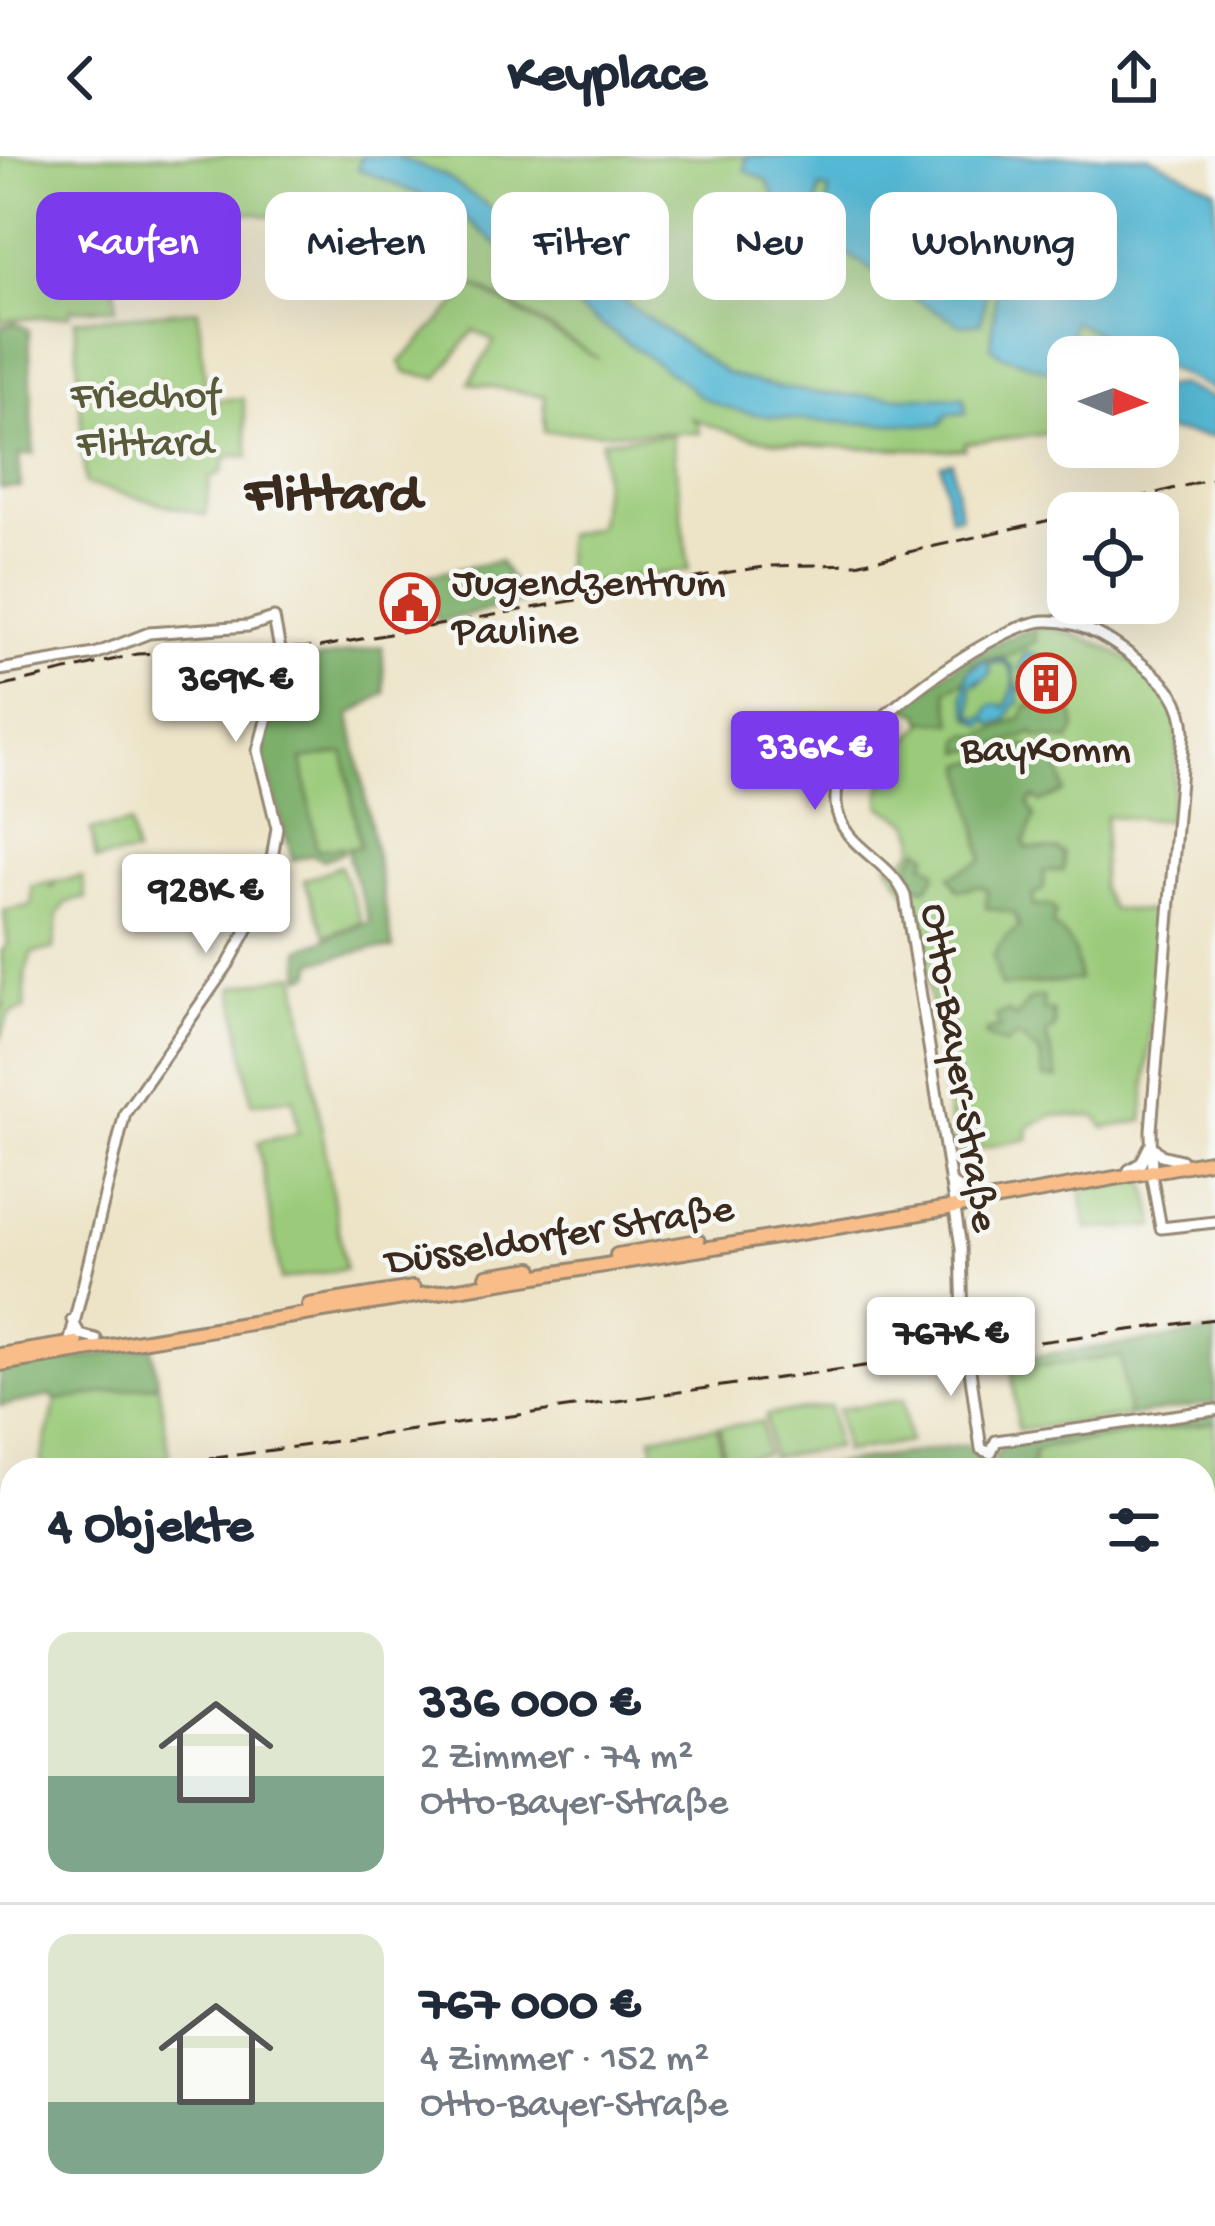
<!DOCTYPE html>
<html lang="de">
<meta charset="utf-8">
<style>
:root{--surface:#fff;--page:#f6f6f7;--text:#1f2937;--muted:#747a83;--line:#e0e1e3;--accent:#7c3aed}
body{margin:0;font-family:"Gochi Hand",sans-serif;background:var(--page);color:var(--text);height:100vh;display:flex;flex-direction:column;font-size:45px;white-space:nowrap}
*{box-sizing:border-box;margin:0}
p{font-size:39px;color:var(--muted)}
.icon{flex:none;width:66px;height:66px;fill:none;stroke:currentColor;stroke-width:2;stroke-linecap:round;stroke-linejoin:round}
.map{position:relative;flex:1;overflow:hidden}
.details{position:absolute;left:0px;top:1302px;width:1215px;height:768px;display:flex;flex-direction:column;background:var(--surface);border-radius:36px 36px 0 0;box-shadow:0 12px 48px #0002}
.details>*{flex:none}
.hud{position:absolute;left:36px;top:36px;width:1143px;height:108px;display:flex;gap:24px}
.needle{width:78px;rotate:91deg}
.controls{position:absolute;left:1047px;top:180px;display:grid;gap:24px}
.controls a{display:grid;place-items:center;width:132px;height:132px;border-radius:24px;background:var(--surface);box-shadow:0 12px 48px #0002;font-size:60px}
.price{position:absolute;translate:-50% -102px;padding:0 27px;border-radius:12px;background:#fff;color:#222;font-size:39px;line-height:78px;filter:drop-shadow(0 3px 6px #0008)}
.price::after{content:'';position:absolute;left:50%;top:72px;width:36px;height:27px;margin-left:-18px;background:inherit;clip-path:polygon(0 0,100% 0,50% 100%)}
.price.on{background:var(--accent);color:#fff}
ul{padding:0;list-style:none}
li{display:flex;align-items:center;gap:36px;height:300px;padding:0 48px}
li+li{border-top:3px solid var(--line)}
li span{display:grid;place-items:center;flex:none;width:336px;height:240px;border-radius:24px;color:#555}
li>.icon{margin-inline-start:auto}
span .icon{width:144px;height:144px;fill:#fffc;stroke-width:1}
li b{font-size:51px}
h2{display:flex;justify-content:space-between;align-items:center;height:144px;padding:0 48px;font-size:51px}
.pill{padding:0 42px;border-radius:24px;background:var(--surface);box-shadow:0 12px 48px #0002;font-size:42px;line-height:108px}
.pill.on{background:var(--accent);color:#fff}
header{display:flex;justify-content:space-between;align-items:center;height:156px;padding:0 48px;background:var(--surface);font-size:54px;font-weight:800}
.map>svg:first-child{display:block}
</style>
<header><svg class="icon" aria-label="back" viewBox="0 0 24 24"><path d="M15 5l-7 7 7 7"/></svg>Keyplace<svg class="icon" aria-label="share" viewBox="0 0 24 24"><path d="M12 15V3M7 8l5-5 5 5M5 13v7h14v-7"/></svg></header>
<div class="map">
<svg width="1215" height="2070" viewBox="0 0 1215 2070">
<rect width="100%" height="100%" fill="#f6f6f2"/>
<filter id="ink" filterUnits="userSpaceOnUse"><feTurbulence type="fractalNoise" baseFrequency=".00833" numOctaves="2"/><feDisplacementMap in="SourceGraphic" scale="24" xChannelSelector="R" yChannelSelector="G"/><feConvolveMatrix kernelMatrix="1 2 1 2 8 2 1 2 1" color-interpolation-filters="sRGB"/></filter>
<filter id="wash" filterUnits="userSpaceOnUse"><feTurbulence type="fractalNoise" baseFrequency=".004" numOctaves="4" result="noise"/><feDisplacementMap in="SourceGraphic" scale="48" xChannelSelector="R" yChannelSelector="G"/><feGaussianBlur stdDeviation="2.7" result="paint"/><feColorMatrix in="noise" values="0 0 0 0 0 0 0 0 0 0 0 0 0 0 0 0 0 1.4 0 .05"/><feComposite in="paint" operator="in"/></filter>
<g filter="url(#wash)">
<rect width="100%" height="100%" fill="#ede4c8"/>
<path fill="#9bcb7a" stroke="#6b7a4c" stroke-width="3" d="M 0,0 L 955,0 L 1177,119 L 1135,201 L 1068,201 L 1068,281 L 1046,278 L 965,287 L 965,293 L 949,294 C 863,290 769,298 690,261 L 698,268 L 700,277 L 544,276 L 545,240 L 469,227 L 494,186 L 474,174 L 438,222 L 406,217 L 400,206 L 474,130 L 599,203 C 472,121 369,64 214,54 L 217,87 L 229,86 L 230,93 L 211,96 L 213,117 L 195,119 L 179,104 L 175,54 L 58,80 L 68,122 L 66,83 L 113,71 L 116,152 L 70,153 L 70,159 L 0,165 Z
M 198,154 L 207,245 L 243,242 L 249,301 L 233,299 L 224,304 L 223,315 L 210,322 L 206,359 L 85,328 L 75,164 Z
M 672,279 L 689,414 L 563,431 L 565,379 L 598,371 L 603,325 L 602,284 Z
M 1043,471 C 1082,476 1162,511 1175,552 C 1183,579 1171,636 1168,665 L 1106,660 L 1101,732 L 1111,753 L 1160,756 L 1143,965 L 1104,972 L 1097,961 L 1053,959 L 1029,971 L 1028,983 L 955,997 L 915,749 L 888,708 L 900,709 L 914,693 L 916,680 L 910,667 L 881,650 C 876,628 890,611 904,595 L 904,588 L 924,567 L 919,557 L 905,551 L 907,548 C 947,517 992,483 1043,471 Z
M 344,596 L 360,692 L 317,694 L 302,602 Z
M 130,668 L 135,698 L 96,704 L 91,674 Z
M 340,710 L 362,766 L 326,780 L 304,724 Z
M 82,721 L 86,742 L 67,746 L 58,758 L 54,793 L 32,797 L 25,818 L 25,853 L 9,858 L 0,884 L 0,855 L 4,849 L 0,851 L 4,828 L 1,796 L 8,788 L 4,755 L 32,749 L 32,730 L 54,726 L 51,734 L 57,725 Z
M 296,818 L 345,1113 L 281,1124 L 258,986 L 298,977 L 294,942 L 252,947 L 233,831 Z
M 1146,1024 L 1156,1071 L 1087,1073 L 1081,1035 Z
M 1122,1200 L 1128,1260 L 1018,1274 L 1012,1214 Z
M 158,1228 L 170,1301 L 75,1314 L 43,1314 L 41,1304 L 56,1245 Z
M 903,1244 L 909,1286 L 844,1296 L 838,1253 Z
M 830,1250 L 836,1292 L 771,1301 L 766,1259 Z
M 762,1266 L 766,1298 L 724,1304 L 720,1271 Z
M 1215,1266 L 1215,1361 L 1203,1368 L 1203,1314 L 1032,1314 L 1034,1295 L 1046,1291 Z
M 717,1271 L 723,1314 L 657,1314 L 652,1280 Z
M 1203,1436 L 1215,1443 L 1215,1550 L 1203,1556 Z
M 12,1506 L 12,1830 L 0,1828 L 0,1509 Z
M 941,2058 L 1083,2058 L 1059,2070 L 932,2070 Z"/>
<path fill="#7caf6a" stroke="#5c6c44" stroke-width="3" d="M 17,167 L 29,174 L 34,298 L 19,299 L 21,331 L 0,332 L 0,170 Z
M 499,405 L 526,446 L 437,466 L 426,420 Z
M 1034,473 L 1036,485 L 1009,500 L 987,502 L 973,508 L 965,525 L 947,534 L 953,567 L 923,565 L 919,557 L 905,552 C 937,519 988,484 1034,473 Z
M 382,490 L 385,537 L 350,559 L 393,793 L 372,793 L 314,806 L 311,818 L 302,821 L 300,793 L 370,766 L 349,704 L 348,692 L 360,691 L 344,597 L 302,603 L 317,694 L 341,691 L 343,697 L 323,704 L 312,699 L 293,704 L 263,603 L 262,590 L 287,509 Z
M 1071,545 L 1076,572 L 1070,585 L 1036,581 L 1033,576 C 1016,588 982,592 962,596 L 961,584 L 968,578 L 979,580 L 1021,562 L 1027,549 L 1056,552 L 1060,547 Z
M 1022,590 C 1053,595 1061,605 1064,636 L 1040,646 L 1034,641 L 1028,647 L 1035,661 L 1024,688 L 1027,692 L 1058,694 L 1064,698 L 1063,715 L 1043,715 L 1044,732 L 1033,740 L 1033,750 L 1050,749 L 1056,756 L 1052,769 C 1074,785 1077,798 1079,824 L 1001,831 L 993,800 L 1005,782 L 1019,771 L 1014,757 L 986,752 L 987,734 L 980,730 L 958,734 L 950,720 L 983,704 L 964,608 L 990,603 Z
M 920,692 L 928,699 L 924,707 L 935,713 L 936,719 L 926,732 L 912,728 L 909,710 Z
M 1043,841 L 1044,854 L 1053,856 L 1055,872 L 1046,878 L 1058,922 L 1044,922 L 1040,898 L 1018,880 L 1006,889 L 985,880 L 987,875 L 1000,872 L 996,860 L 1008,856 L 1016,862 L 1030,843 Z
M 1215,1176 L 1215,1247 L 1128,1260 L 1121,1200 L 1012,1214 L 1011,1203 Z
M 152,1190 L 158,1228 L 56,1245 L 51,1240 L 0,1250 L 0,1215 Z
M 1215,1258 L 1215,1266 L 1046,1291 L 1034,1295 L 1032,1314 L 993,1314 L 995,1300 L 1006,1288 Z
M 967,1289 L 984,1309 L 983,1314 L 794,1314 Z
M 3,1385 L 12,1437 L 12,1514 L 4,1520 L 12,1536 L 0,1539 L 0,1509 L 8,1507 L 0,1480 L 0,1386 Z
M 0,1718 L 5,1718 L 12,1740 L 12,1830 L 0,1828 Z
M 1208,1865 L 1215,1892 L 1215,1925 L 1203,1926 L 1203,1868 Z
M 1215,1993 L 1215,2070 L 1059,2070 L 1083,2058 L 1203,2058 L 1203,1999 Z
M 318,2058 L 367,2058 L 355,2070 L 311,2070 Z
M 851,2058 L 941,2058 L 932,2070 L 840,2070 Z"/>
<path fill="#55b8d4" stroke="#487179" stroke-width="3" fill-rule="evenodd" d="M 361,0 L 394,0 L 444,19 L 726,217 C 802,244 884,240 964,242 L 966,257 L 948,258 L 940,269 C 888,267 719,272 689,230 L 539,125 L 457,54 L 358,13 Z
M 746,0 L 1148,0 L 1215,33 L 1215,235 L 1158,208 L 1158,201 L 1144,201 L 1073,165 L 1062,219 L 1001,199 L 991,191 L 997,123 L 988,123 L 981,167 L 962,169 L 907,138 L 912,78 L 906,77 L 896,128 L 822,83 L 829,35 L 820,32 L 813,68 L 778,48 L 767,25 L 745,14 Z
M 1179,229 L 1215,243 L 1215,281 L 1158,274 L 1158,232 Z
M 952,306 L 960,360 L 950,361 L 941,308 Z
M 1029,496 L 1045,502 L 1041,508 L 1032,506 L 1027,537 L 1025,533 L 1018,534 L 1019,548 L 1014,548 L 1007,564 L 994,569 L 988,564 L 983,569 L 970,561 L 964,539 L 969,514 L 982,506 L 1004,503 L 1013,511 L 1017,532 L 1025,531 L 1027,520 L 1021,513 L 1023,500 ZM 1004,506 C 1020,519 1013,536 1005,551 L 999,548 L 990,550 L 985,561 L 973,561 L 971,529 L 978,524 L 978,528 L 991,517 L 989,508 Z
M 367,2058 L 851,2058 L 840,2070 L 355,2070 Z"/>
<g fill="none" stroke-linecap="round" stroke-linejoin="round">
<path stroke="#55b8d4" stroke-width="3" d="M 1203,1881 L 1215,1869
M 922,2070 L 926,2058"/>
<path stroke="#948773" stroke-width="10" d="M 1203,1676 L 1215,1670
M 1203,1701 L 1215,1693"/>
<path stroke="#948773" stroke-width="27" d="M 1203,1629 L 1215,1623"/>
</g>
</g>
<g filter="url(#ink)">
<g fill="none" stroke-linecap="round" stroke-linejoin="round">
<defs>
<path id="tertiary" d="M 0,514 L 95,498 L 149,477 L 248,470 L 274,462 L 282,504 L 258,595 L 277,672 L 270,714 L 256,757 L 229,807 L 125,957 L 68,1192
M 1153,991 L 1161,999 L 1181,1004
M 1129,1014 L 1141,1007 L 1149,991
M 950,1025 L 960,1035 L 975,1040
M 72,1164 L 80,1179 L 96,1183
M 996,1285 L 991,1297 L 981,1293 L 963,1164 L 961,1091 L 905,740 C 890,702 840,692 836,648 C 835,626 844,605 857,588 C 886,551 999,467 1046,465 C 1082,463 1116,487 1143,509 C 1167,528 1183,544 1184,576 L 1151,974 L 1152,1022 L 1161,1072 L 1215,1066
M 996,1285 L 1215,1254"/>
<path id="primary" d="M 617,1099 L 698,1085
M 487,1120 L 532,1113
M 309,1149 L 413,1132
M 0,1199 L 76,1187
M 0,1208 L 904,1060 L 1215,1004"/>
<path id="motorway" d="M 0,1883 L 12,1885
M 0,1895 L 12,1897
M 1203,1938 L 1215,1936
M 1203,1949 L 1215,1947"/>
</defs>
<use href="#tertiary" stroke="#948773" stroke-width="15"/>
<use href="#primary" stroke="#948773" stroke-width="18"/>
<use href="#motorway" stroke="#948773" stroke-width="21"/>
<use href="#tertiary" stroke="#fff" stroke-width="9"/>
<use href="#primary" stroke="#f8bd88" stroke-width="12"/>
<use href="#motorway" stroke="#f8bd88" stroke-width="15"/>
<path stroke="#3b2a1e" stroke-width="3" stroke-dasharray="18 9" stroke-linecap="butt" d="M 1079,357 L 1215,322
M 0,531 L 137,498 L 318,491 L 730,416 L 772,410 L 856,408 L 1068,360
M 130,1314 C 491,1264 853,1209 1215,1163
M 0,1332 L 12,1330"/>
</g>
</g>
<defs>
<symbol id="civic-ring" viewBox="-11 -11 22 22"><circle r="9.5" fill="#f6f6f2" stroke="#c8321e" stroke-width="1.5"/><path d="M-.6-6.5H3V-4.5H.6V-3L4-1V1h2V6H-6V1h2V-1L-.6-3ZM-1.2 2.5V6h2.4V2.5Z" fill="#c8321e"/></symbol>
<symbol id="building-ring" viewBox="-11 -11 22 22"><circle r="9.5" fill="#f6f6f2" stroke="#c8321e" stroke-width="1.5"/><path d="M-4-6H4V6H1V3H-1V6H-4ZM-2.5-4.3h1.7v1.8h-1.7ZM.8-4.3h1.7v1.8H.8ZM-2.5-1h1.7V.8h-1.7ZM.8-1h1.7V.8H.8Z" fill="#c8321e"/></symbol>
</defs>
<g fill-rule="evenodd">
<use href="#civic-ring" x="377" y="414" width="66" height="66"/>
<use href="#building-ring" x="1013" y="494" width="66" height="66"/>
</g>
<g text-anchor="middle" stroke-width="9" stroke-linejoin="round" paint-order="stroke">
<g font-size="42" fill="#585a3a" stroke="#f6f6f2">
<text x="145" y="250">Friedhof<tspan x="145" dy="48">Flittard</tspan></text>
</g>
<g font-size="42" fill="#3b2a1e" stroke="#f6f6f2" text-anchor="start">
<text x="452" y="438">Jugendzentrum<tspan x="452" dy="48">Pauline</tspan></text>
<text x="1046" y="604" text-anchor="middle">BayKomm</text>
</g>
<g font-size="42" fill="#3b2a1e" stroke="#f6f6f2">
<text transform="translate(964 911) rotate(81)" y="15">Otto-Bayer-Straße</text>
<text transform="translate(559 1075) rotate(-9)" y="15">Düsseldorfer Straße</text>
</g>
<g font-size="54" font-weight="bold" fill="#3b2a1e" stroke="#f6f6f2">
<text x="333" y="352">Flittard</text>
</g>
</g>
</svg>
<div class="controls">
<a><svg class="needle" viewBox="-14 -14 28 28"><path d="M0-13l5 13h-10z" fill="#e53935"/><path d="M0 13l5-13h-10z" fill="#747a83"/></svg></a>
<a><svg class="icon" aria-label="locate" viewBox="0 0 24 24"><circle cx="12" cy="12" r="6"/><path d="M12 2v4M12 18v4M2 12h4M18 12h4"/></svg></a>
</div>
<b class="price" style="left:236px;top:589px">369K €</b>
<b class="price on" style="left:815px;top:657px">336K €</b>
<b class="price" style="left:206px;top:800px">928K €</b>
<b class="price" style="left:951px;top:1243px">767K €</b>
<div class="hud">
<a class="pill on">Kaufen</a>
<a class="pill">Mieten</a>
<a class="pill">Filter</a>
<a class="pill">Neu</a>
<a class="pill">Wohnung</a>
</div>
<section class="details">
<h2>4 Objekte<svg class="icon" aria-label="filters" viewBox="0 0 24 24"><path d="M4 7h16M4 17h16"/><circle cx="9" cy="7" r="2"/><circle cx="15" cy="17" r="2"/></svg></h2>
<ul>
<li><span style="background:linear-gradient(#dfe7d0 60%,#7fa58c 0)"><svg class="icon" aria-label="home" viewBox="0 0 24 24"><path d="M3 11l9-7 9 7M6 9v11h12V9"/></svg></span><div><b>336 000 €</b><p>2 Zimmer · 74 m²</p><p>Otto-Bayer-Straße</p></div></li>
<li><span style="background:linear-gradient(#dfe7d0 70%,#7fa58c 0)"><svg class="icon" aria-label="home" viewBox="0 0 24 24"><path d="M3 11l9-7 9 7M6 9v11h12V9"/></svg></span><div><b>767 000 €</b><p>4 Zimmer · 152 m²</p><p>Otto-Bayer-Straße</p></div></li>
</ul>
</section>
</div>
